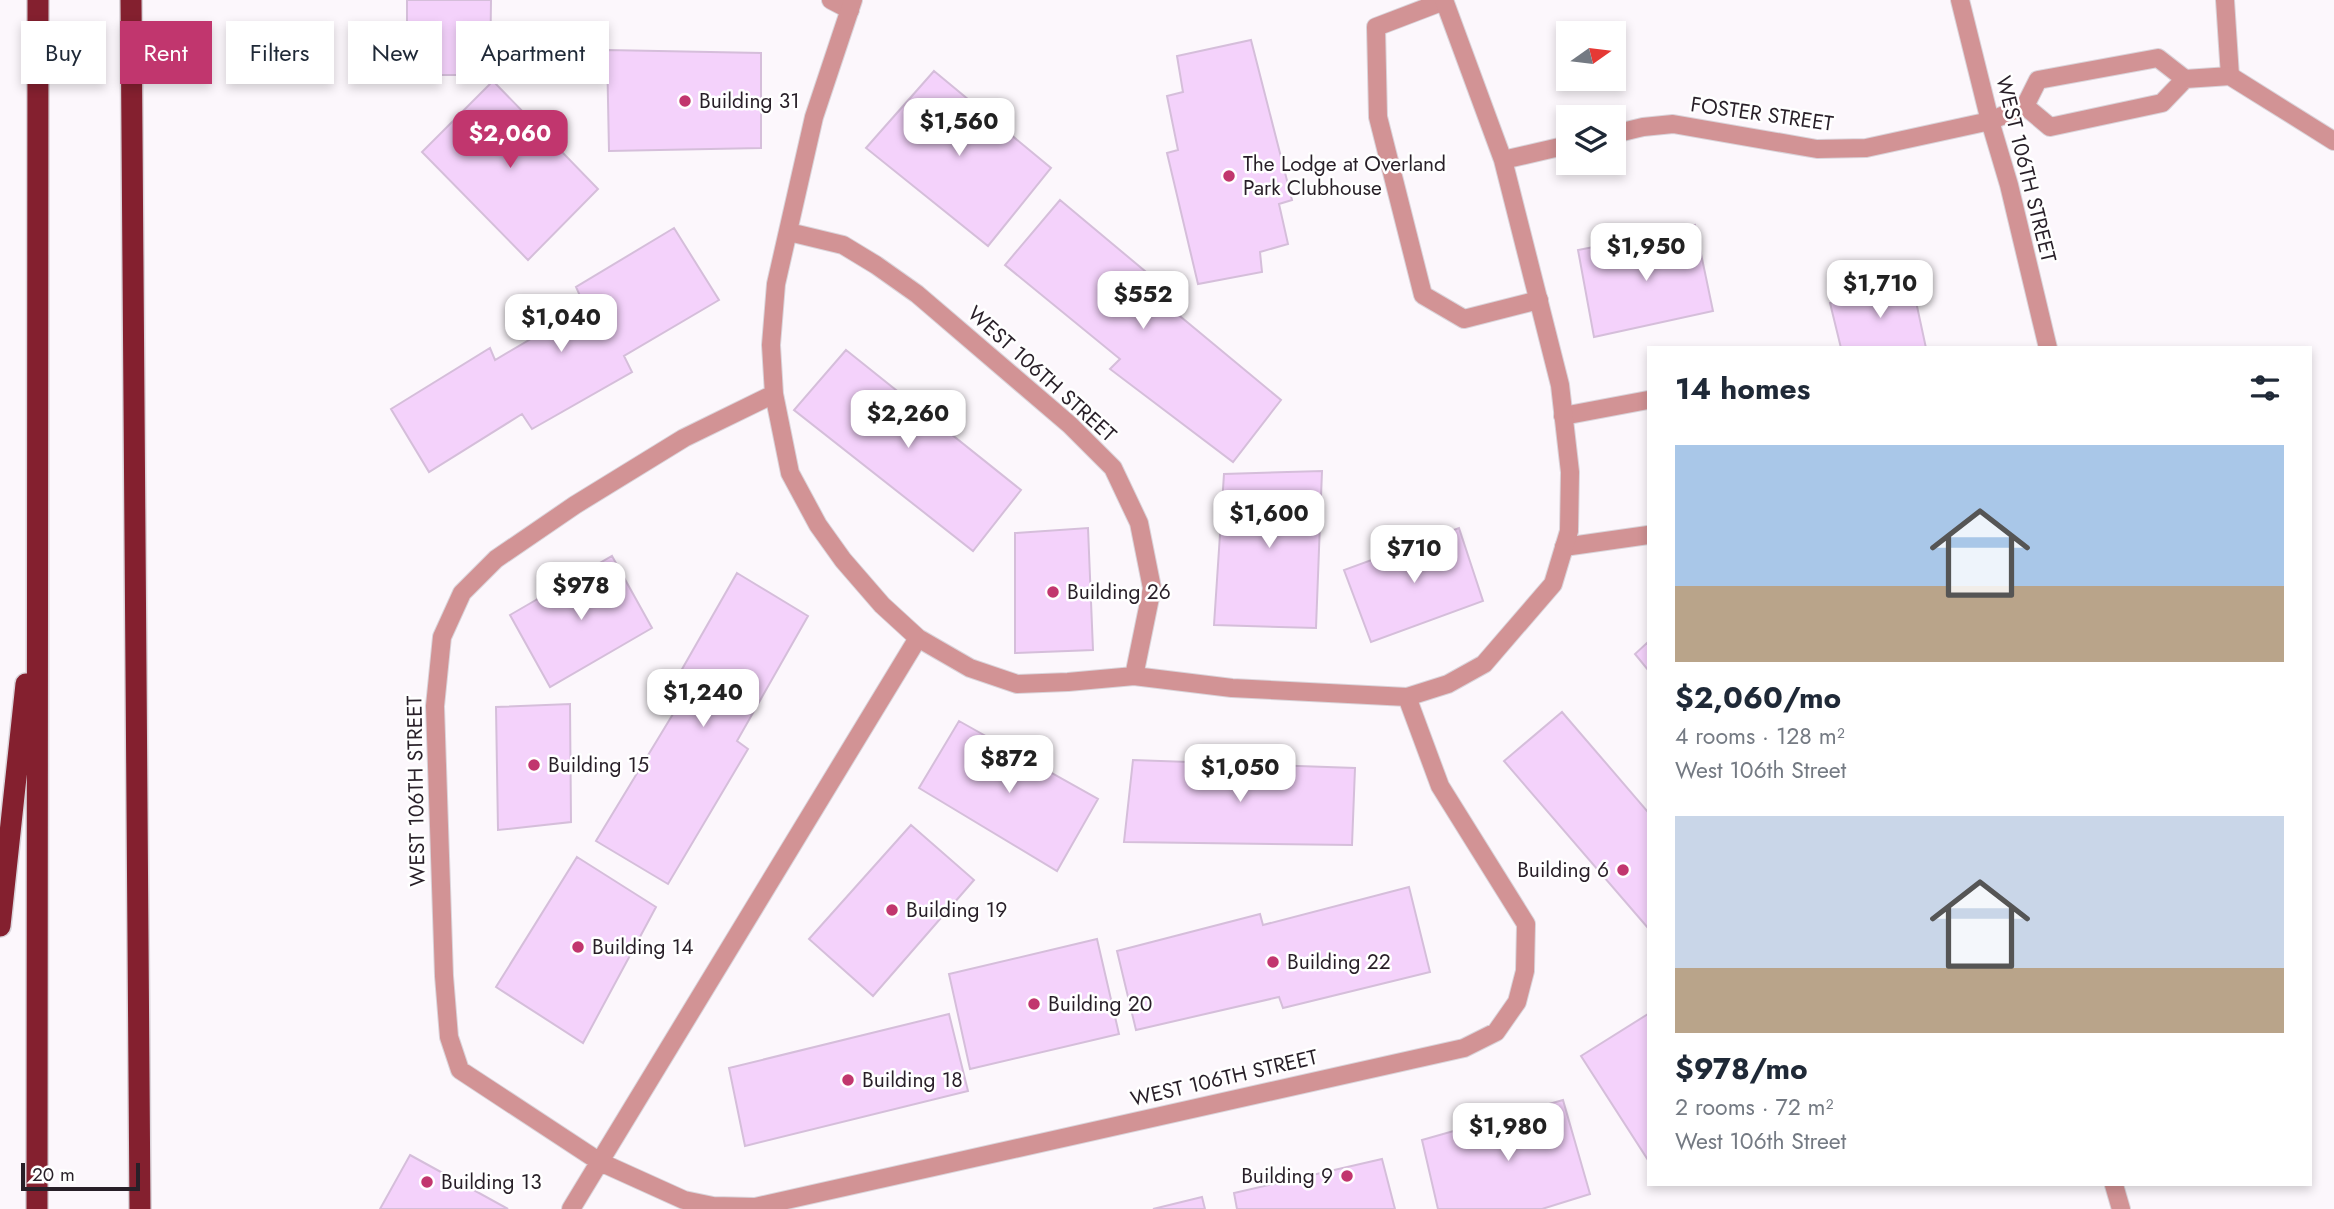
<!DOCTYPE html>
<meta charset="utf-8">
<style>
:root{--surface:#fff;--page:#f2f2f3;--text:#1f2937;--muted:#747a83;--accent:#c1366e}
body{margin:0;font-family:Jost,sans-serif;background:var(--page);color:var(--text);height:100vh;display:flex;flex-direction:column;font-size:26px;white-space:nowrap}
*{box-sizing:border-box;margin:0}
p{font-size:23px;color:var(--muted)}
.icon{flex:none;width:38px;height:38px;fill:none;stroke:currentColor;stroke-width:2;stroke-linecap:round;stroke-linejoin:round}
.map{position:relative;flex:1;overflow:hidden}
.side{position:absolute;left:1647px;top:346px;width:665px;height:840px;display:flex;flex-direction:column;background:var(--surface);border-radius:0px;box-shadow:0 4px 10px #0003}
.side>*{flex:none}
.top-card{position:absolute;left:21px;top:21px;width:665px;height:63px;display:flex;gap:14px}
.needle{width:46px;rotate:76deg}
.buttons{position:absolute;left:1556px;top:21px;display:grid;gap:14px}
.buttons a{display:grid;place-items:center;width:70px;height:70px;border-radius:0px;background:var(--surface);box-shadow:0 4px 10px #0003;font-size:35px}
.scale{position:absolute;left:21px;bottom:18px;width:119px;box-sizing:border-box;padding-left:7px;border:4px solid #281f28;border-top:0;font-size:19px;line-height:24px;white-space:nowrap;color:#281f28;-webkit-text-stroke:5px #fff;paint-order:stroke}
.price{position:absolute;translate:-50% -60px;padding:0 16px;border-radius:14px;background:#fff;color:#222;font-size:23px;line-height:46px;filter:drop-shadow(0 2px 4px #0008)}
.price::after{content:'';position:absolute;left:50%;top:42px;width:21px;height:16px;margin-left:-10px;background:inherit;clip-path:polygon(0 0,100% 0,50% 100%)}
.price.current{background:var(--accent);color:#fff}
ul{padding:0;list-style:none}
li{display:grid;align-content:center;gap:14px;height:371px;padding:0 28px}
li span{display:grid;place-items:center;height:217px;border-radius:0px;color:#555}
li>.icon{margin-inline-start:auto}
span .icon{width:126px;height:126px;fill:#fffc;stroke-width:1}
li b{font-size:30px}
h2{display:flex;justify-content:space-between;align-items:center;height:84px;padding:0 28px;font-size:30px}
.chip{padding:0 24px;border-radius:0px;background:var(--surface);box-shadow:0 4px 10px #0003;font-size:24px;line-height:63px}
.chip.current{background:var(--accent);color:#fff}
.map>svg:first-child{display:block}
</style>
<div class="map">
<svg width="2334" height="1209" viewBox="0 0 2334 1209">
<rect width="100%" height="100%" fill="#fcf7fc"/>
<path fill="#f4d2fb" stroke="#d5beda" stroke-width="2" d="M 407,0 L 491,0 L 490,75 L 407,75 Z
M 1251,40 L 1292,200 L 1279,204 L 1288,244 L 1260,252 L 1262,272 L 1198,284 L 1167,153 L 1178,150 L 1167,96 L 1183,92 L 1177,56 Z
M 607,50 L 761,53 L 761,148 L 609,151 Z
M 934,71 L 1051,168 L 988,246 L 866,148 Z
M 493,81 L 598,189 L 528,260 L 422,152 Z
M 1060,200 L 1176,297 L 1169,307 L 1281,400 L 1233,462 L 1110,369 L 1120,359 L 1005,265 Z
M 1695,225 L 1713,311 L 1594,337 L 1578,250 L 1604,245 L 1607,256 L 1629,248 L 1666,241 L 1665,231 Z
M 674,228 L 719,300 L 624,356 L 632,372 L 532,429 L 522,414 L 429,472 L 391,409 L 490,348 L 495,360 L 585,307 L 576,287 Z
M 1912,283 L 1926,348 L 1841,348 L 1830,303 Z
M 846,350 L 1021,490 L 973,551 L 794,410 Z
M 1322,471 L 1316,628 L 1214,625 L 1224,474 Z
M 1088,528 L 1093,650 L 1015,653 L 1015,533 Z
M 1459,528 L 1483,601 L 1371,642 L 1344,570 Z
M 612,556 L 652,628 L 550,687 L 510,615 Z
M 737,573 L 808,616 L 737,741 L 748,749 L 668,884 L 596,841 L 673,714 L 661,706 Z
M 1648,642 L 1648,670 L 1635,654 Z
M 570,704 L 571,822 L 498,830 L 496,707 Z
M 1562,712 L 1648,812 L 1648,928 L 1504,761 Z
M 959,721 L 1098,799 L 1057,871 L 919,788 Z
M 1133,760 L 1355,768 L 1352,845 L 1124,842 Z
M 911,825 L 974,880 L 873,996 L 809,939 Z
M 577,857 L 656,907 L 583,1043 L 496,987 Z
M 1409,887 L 1430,972 L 1283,1008 L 1279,997 L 1136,1030 L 1117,951 L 1260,914 L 1263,925 Z
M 1097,939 L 1119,1034 L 970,1069 L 949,974 Z
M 949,1014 L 968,1091 L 745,1146 L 729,1068 Z
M 1648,1014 L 1648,1160 L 1581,1056 Z
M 1563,1100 L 1590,1194 L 1542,1209 L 1438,1209 L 1422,1140 Z
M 410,1155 L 508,1209 L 380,1209 Z
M 1382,1159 L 1395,1209 L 1237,1209 L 1234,1193 Z
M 1202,1197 L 1205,1209 L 1153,1209 Z"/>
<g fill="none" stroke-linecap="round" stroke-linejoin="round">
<defs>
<path id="lane" d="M 831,0 L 850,10
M 2225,0 L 2230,76
M 1444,1 L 1376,27 L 1378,117 L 1423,295 L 1464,319 L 1539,300
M 1563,416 L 1648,400
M 1564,547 L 1648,535"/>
<path id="street" d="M 853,0 L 814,117 L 776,284 L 771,345 L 774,394 L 790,473 L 818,525 L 843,560 L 882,605 L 918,638 L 970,668 L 1017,684 L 1068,682 L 1134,676 L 1232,688 L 1407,697 L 1448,684 L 1484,664 L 1553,584 L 1569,531 L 1570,472 L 1560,385 L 1503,160 L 1444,0
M 1960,0 L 1990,121 L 2009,185 L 2048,348
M 2025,106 L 2050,127 L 2162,103 L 2185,79
M 1614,134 L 1643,127 L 1673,124 L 1817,149 L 1866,148 L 1990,121 L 2025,106 L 2038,80 L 2158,58 L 2185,79 L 2230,76 L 2334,141
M 1503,160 L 1568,145
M 789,232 L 843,245 L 876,265 L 917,294 L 1070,425 L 1113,468 L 1139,523 L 1152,588 L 1134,676
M 774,394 L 684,438 L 575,505 L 496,559 L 462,593 L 442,637 L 435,706 L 444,976 L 449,1037 L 460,1070 L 600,1162 L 684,1200 L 713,1206 L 755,1207 L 1464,1048 L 1496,1032 L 1517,1002 L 1525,971 L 1526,924 L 1440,786 L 1407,697
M 2114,1185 L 2121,1209
M 571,1209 L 918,638"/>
<path id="highway" d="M 131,0 L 140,1209
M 0,926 L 26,684
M 37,1209 L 38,0"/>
</defs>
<use href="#lane" stroke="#dad4da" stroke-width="20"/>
<use href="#street" stroke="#dad4da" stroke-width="20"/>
<use href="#highway" stroke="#dad4da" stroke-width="24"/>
<use href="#lane" stroke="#d29395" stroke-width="18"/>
<use href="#street" stroke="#d29395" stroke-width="18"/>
<use href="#highway" stroke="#84202f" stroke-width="21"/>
</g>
<g fill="#c1366e" stroke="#fff" stroke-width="2.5">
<circle cx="685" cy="101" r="7"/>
<circle cx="1229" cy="176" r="7"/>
<circle cx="1053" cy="592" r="7"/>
<circle cx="534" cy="765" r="7"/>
<circle cx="1623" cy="870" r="7"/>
<circle cx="892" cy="910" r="7"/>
<circle cx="578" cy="947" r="7"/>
<circle cx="1273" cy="962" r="7"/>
<circle cx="1034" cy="1004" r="7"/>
<circle cx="848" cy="1080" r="7"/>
<circle cx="1347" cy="1176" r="7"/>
<circle cx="427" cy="1182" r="7"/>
</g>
<g text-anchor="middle" stroke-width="5" stroke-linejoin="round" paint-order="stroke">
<g font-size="21" fill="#281f28" stroke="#fff" text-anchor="start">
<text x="699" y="108">Building 31</text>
<text x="1243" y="171">The Lodge at Overland<tspan x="1243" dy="24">Park Clubhouse</tspan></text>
<text x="1067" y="599">Building 26</text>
<text x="548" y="772">Building 15</text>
<text x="1609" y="877" text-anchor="end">Building 6</text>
<text x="906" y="917">Building 19</text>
<text x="592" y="954">Building 14</text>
<text x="1287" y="969">Building 22</text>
<text x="1048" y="1011">Building 20</text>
<text x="862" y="1087">Building 18</text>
<text x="1333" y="1183" text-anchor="end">Building 9</text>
<text x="441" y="1189">Building 13</text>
</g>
<g font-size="21" fill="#281f28" stroke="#fff">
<text transform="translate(1762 114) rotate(8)" y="7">FOSTER STREET</text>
<text transform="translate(2026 169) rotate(76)" y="7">WEST 106TH STREET</text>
<text transform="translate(1042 374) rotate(42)" y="7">WEST 106TH STREET</text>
<text transform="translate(416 791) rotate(-91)" y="7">WEST 106TH STREET</text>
<text transform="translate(1224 1078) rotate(-13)" y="7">WEST 106TH STREET</text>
</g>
</g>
</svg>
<div class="buttons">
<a><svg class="needle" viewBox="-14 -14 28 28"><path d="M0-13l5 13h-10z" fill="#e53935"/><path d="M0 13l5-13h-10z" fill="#747a83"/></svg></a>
<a><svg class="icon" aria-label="layers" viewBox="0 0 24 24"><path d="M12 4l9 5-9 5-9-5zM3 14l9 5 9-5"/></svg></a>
</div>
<div class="scale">20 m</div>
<b class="price" style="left:959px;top:158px">$1,560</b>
<b class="price current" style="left:510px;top:170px">$2,060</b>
<b class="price" style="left:1646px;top:283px">$1,950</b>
<b class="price" style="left:1880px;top:320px">$1,710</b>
<b class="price" style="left:1143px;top:331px">$552</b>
<b class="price" style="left:561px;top:354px">$1,040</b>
<b class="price" style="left:908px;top:450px">$2,260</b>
<b class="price" style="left:1269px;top:550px">$1,600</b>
<b class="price" style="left:1414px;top:585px">$710</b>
<b class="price" style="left:581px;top:622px">$978</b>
<b class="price" style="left:703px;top:729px">$1,240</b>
<b class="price" style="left:1009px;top:795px">$872</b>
<b class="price" style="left:1240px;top:804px">$1,050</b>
<b class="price" style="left:1508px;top:1163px">$1,980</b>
<div class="top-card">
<a class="chip">Buy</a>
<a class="chip current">Rent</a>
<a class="chip">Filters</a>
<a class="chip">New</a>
<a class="chip">Apartment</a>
</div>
<section class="side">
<h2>14 homes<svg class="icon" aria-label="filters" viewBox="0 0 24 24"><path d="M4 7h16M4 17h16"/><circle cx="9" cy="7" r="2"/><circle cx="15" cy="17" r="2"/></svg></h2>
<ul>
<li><span style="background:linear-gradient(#a9c7e8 65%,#b9a48a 0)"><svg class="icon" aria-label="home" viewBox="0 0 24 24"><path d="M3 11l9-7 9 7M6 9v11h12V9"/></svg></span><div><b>$2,060/mo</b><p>4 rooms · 128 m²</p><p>West 106th Street</p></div></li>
<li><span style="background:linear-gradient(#c9d6e8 70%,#b9a48a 0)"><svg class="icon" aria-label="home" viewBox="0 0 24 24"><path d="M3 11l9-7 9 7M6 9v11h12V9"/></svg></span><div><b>$978/mo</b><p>2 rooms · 72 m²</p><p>West 106th Street</p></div></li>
</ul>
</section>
</div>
